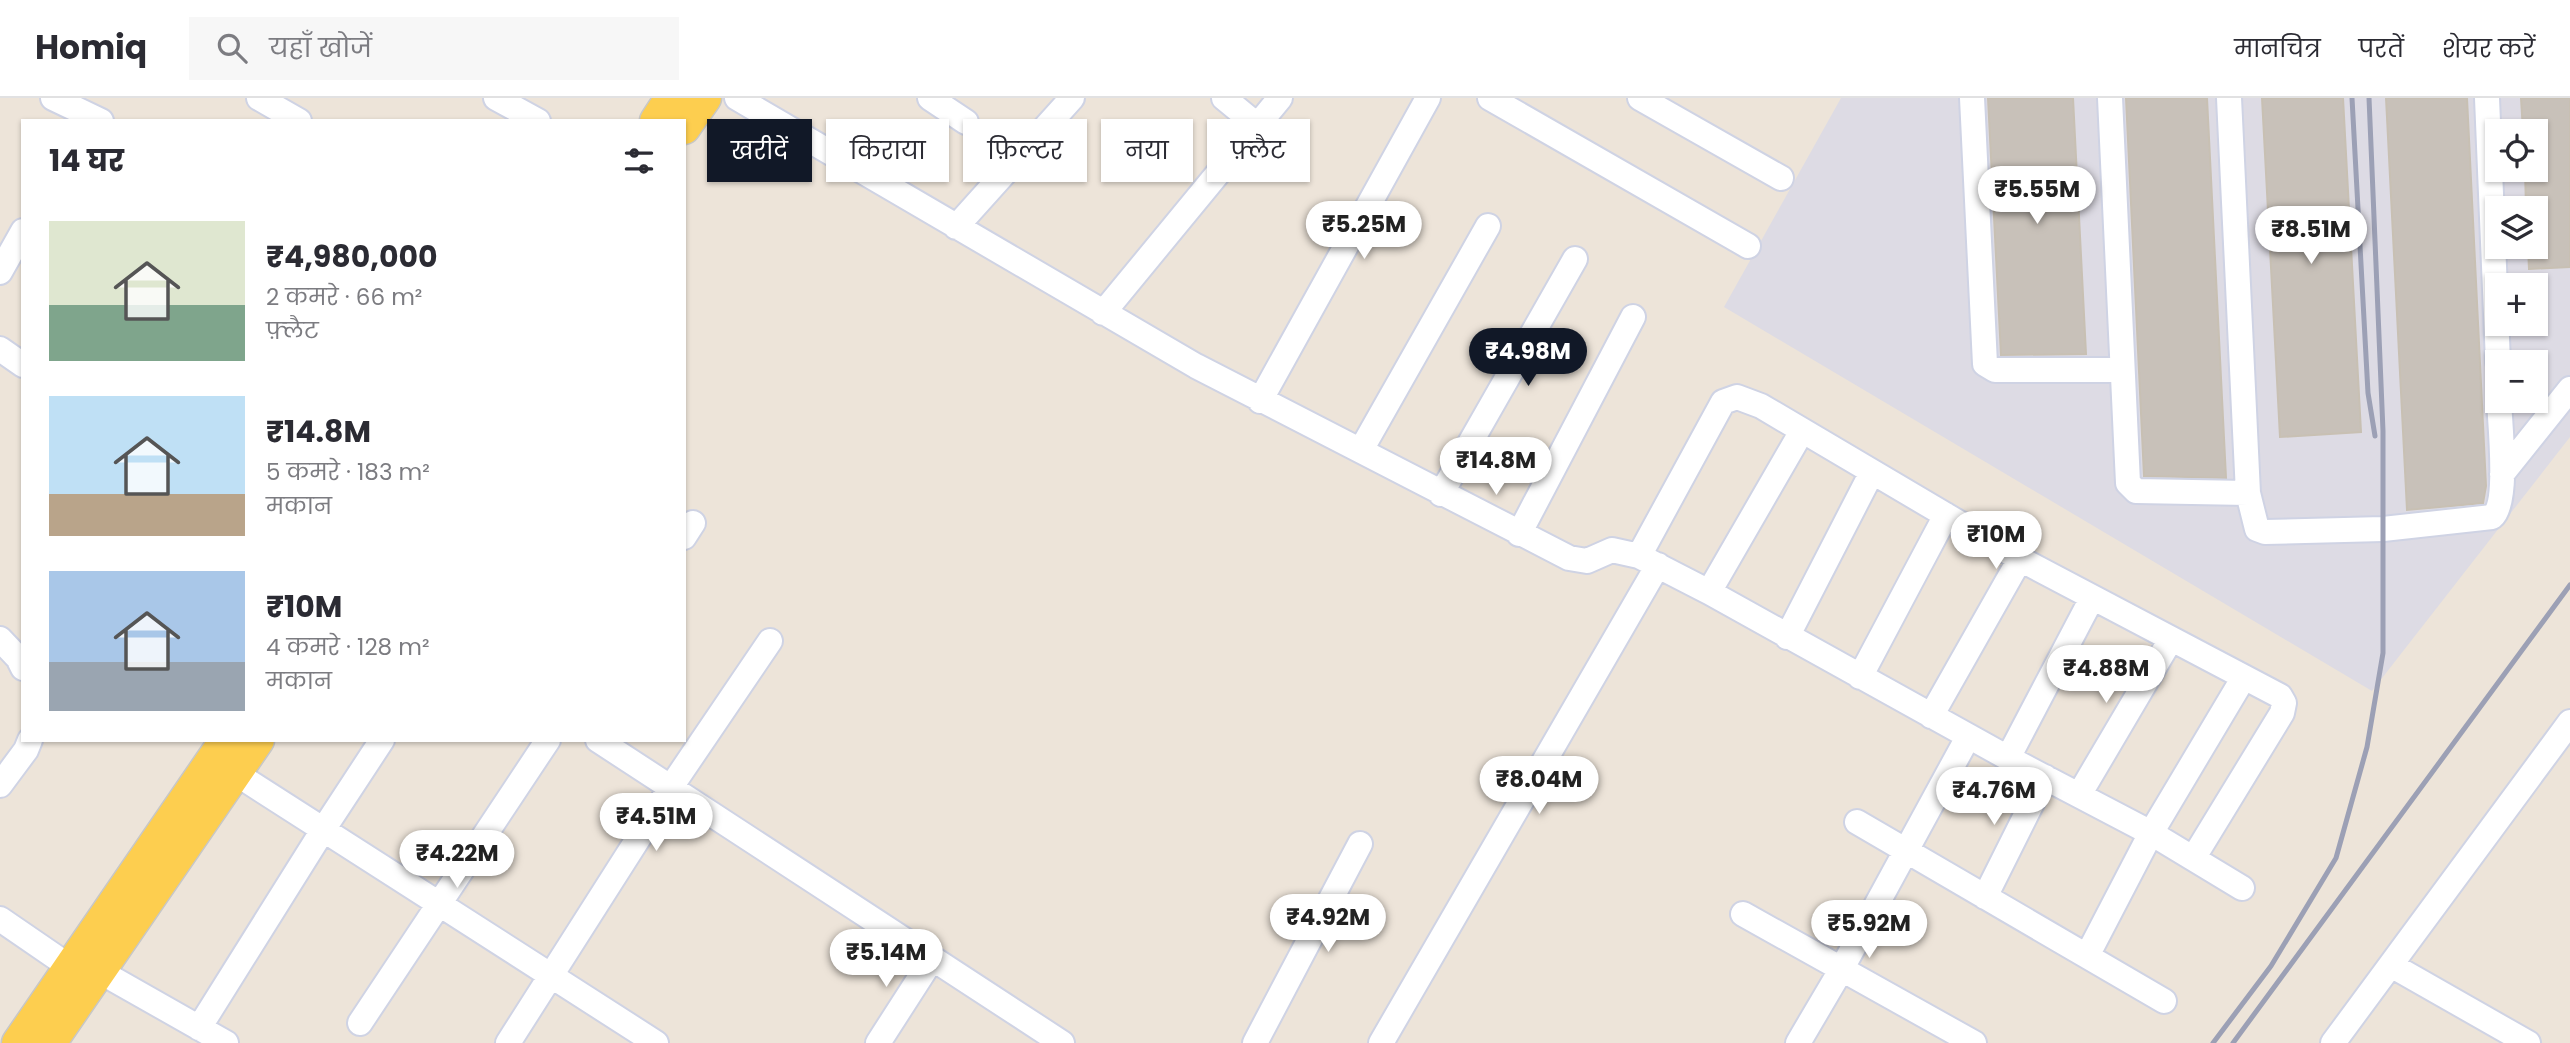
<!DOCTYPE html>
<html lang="hi">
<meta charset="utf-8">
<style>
:root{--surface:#fff;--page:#f7f7f7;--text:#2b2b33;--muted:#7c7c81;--line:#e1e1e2;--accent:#111827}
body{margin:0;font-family:Poppins,"Noto Sans Devanagari",sans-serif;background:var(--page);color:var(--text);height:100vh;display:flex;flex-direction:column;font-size:26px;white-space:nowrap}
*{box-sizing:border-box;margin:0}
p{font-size:23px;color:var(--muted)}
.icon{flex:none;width:38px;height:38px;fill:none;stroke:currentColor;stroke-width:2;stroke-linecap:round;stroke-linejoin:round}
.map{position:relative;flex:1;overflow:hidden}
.side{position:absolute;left:21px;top:21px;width:665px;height:623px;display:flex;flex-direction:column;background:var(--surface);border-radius:0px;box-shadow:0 2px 5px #0004}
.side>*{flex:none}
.banner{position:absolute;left:707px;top:21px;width:665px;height:63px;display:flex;gap:14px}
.fabs{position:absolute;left:2485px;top:21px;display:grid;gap:14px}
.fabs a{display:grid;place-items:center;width:63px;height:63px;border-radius:0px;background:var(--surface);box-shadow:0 2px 5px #0004;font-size:35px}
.price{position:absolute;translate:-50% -60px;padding:0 16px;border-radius:24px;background:#fff;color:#222;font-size:23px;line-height:46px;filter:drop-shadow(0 2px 4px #0008)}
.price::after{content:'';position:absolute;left:50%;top:42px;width:21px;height:16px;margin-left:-10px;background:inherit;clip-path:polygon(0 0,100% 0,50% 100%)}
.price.on{background:var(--accent);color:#fff}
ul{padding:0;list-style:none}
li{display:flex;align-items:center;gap:21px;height:175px;padding:0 28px}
li span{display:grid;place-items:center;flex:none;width:196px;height:140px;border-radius:0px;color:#555}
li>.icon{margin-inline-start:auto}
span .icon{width:84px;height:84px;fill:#fffc;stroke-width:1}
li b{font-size:30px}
h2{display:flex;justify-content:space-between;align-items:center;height:84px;padding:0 28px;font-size:30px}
.pill{padding:0 24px;border-radius:0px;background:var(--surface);box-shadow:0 2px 5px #0004;font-size:24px;line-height:63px}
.pill.on{background:var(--accent);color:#fff}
header{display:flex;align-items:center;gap:42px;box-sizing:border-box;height:98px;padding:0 35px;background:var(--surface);border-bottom:2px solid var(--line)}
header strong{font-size:33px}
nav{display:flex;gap:38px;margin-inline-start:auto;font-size:24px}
.search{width:490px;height:63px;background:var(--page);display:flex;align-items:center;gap:18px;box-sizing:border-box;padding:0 24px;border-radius:0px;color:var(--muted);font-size:26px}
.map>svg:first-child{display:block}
</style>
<header>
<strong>Homiq</strong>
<div class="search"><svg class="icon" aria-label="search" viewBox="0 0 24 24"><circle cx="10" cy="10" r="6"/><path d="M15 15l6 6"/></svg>यहाँ खोजें</div>
<nav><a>मानचित्र</a><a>परतें</a><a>शेयर करें</a></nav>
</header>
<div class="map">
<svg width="2570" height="945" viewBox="0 0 2570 945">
<rect width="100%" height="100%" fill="#ede4d9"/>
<path fill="#dddbe4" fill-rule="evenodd" d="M 1841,0 L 2570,0 L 2570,339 L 2372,593 L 1724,209 ZM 2497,33 L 2536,33 L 2536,72 L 2497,72 ZM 2497,110 L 2536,110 L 2536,149 L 2497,149 ZM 2497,187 L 2536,187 L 2536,226 L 2497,226 ZM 2497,264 L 2536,264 L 2536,303 L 2497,303 Z"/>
<path fill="#c8c1b9" stroke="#c8c0b3" stroke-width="2" d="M 1988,0 L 2073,0 L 2086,256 L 2001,257 Z
M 2126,0 L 2207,0 L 2226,380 L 2144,378 Z
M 2262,0 L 2343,0 L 2361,334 L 2280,339 Z
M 2386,0 L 2467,0 L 2486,388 L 2483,405 L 2407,412 Z
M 2521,0 L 2570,0 L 2570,169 L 2529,171 L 2528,149 L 2536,149 L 2536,110 L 2526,110 L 2525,72 L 2536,72 L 2536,33 L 2523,33 Z"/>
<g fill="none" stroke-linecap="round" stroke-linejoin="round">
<defs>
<path id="minor" d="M 53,0 L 101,23
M 259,0 L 299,23
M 496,0 L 538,23
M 737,0 L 1196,268 L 1569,460 L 1587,463 L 1612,452 L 1639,458 L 1709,494 L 2008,660 L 2151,735 L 2242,790
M 930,0 L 966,24
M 1224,0 L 1258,28
M 1490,0 L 1748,148
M 1640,0 L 1781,80
M 1972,0 L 1985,266 L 1995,272 L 2122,272
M 2110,0 L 2128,385 L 2136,393 L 2248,395
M 2229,0 L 2248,395 L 2257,431 L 2265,434 L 2383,431 L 2492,419 C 2509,406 2500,326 2499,303
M 2487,0 L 2498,264
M 956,129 L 1072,0
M 0,174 L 23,133
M 1103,215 L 1280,0
M 0,251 L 23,267
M 1260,303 L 1428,0
M 1361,352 L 1488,128
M 2502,376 L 2570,291
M 1441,396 L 1575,161
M 1519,436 L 1633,219
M 684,439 L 693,425
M 1639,458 L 1723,304 L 1737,299 L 1761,308 L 2020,461 L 2280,598 L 2284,605 L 2282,615 L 2194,759
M 1709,494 L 1802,333
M 1787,539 L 1872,374
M 0,541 L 18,560 L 23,570
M 1860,579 L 1946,417
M 1931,618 L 2020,461
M 598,642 L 1062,945
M 2008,660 L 2092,500
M 235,675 L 656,945
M 0,687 L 26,652 L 30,642
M 2079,697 L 2171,541
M 1857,724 L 2164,903
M 1985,799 L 2045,679
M 1743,816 L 1974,945
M 0,821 L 70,869
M 2087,858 L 2151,735 L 2244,579
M 2391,867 L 2528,945
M 99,873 L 226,945
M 360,925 L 548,642
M 199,930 L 323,732 L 382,642
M 508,945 L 671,689 L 770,543
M 878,945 L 932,861
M 1255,945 L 1360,746
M 1381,945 L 1658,467
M 1798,945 L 1841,872 L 1968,639
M 2333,945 L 2570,624"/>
<path id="major" d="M 656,23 L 671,0
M 684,30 L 705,0
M 18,945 L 226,642
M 50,945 L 258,642"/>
</defs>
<use href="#minor" stroke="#cfd3e4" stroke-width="28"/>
<use href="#major" stroke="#c7c7c7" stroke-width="35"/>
<use href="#minor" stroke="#fff" stroke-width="24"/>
<use href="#major" stroke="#fdce4f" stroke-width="32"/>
<path stroke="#9ca0b5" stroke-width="5" d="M 2352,0 L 2368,295 L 2375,338
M 2213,945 L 2271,868 L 2336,760 L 2367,649 L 2383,555 L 2383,333 L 2369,0
M 2233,945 L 2570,487"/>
</g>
</svg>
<div class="fabs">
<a><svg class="icon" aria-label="locate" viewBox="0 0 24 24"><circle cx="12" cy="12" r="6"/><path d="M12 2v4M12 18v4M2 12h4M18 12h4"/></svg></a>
<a><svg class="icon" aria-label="layers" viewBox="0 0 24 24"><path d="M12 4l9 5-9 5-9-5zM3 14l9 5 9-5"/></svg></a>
<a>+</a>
<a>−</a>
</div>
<b class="price" style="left:2037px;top:128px">₹5.55M</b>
<b class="price" style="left:1364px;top:163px">₹5.25M</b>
<b class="price" style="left:2311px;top:168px">₹8.51M</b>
<b class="price on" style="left:1528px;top:290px">₹4.98M</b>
<b class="price" style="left:1496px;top:399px">₹14.8M</b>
<b class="price" style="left:1996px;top:473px">₹10M</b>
<b class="price" style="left:2106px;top:607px">₹4.88M</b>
<b class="price" style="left:1539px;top:718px">₹8.04M</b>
<b class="price" style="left:1994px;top:729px">₹4.76M</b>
<b class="price" style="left:656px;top:755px">₹4.51M</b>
<b class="price" style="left:457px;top:792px">₹4.22M</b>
<b class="price" style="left:1328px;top:856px">₹4.92M</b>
<b class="price" style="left:1869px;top:862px">₹5.92M</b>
<b class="price" style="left:886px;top:891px">₹5.14M</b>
<div class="banner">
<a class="pill on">खरीदें</a>
<a class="pill">किराया</a>
<a class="pill">फ़िल्टर</a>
<a class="pill">नया</a>
<a class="pill">फ़्लैट</a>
</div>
<section class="side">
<h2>14 घर<svg class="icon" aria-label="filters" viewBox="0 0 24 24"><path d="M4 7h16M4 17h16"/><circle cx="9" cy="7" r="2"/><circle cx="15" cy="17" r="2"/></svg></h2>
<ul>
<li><span style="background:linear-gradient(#dfe7d0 60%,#7fa58c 0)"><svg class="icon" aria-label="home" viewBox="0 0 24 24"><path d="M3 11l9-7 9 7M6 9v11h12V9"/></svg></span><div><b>₹4,980,000</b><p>2 कमरे · 66 m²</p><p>फ़्लैट</p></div></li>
<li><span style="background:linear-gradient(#bfe0f5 70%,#b9a48a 0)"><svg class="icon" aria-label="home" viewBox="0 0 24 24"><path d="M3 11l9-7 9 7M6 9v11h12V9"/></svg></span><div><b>₹14.8M</b><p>5 कमरे · 183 m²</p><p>मकान</p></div></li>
<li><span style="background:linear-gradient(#a9c7e8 65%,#9aa5b1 0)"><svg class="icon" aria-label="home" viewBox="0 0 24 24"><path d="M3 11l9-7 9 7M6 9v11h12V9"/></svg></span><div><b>₹10M</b><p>4 कमरे · 128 m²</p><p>मकान</p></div></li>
</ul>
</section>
</div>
